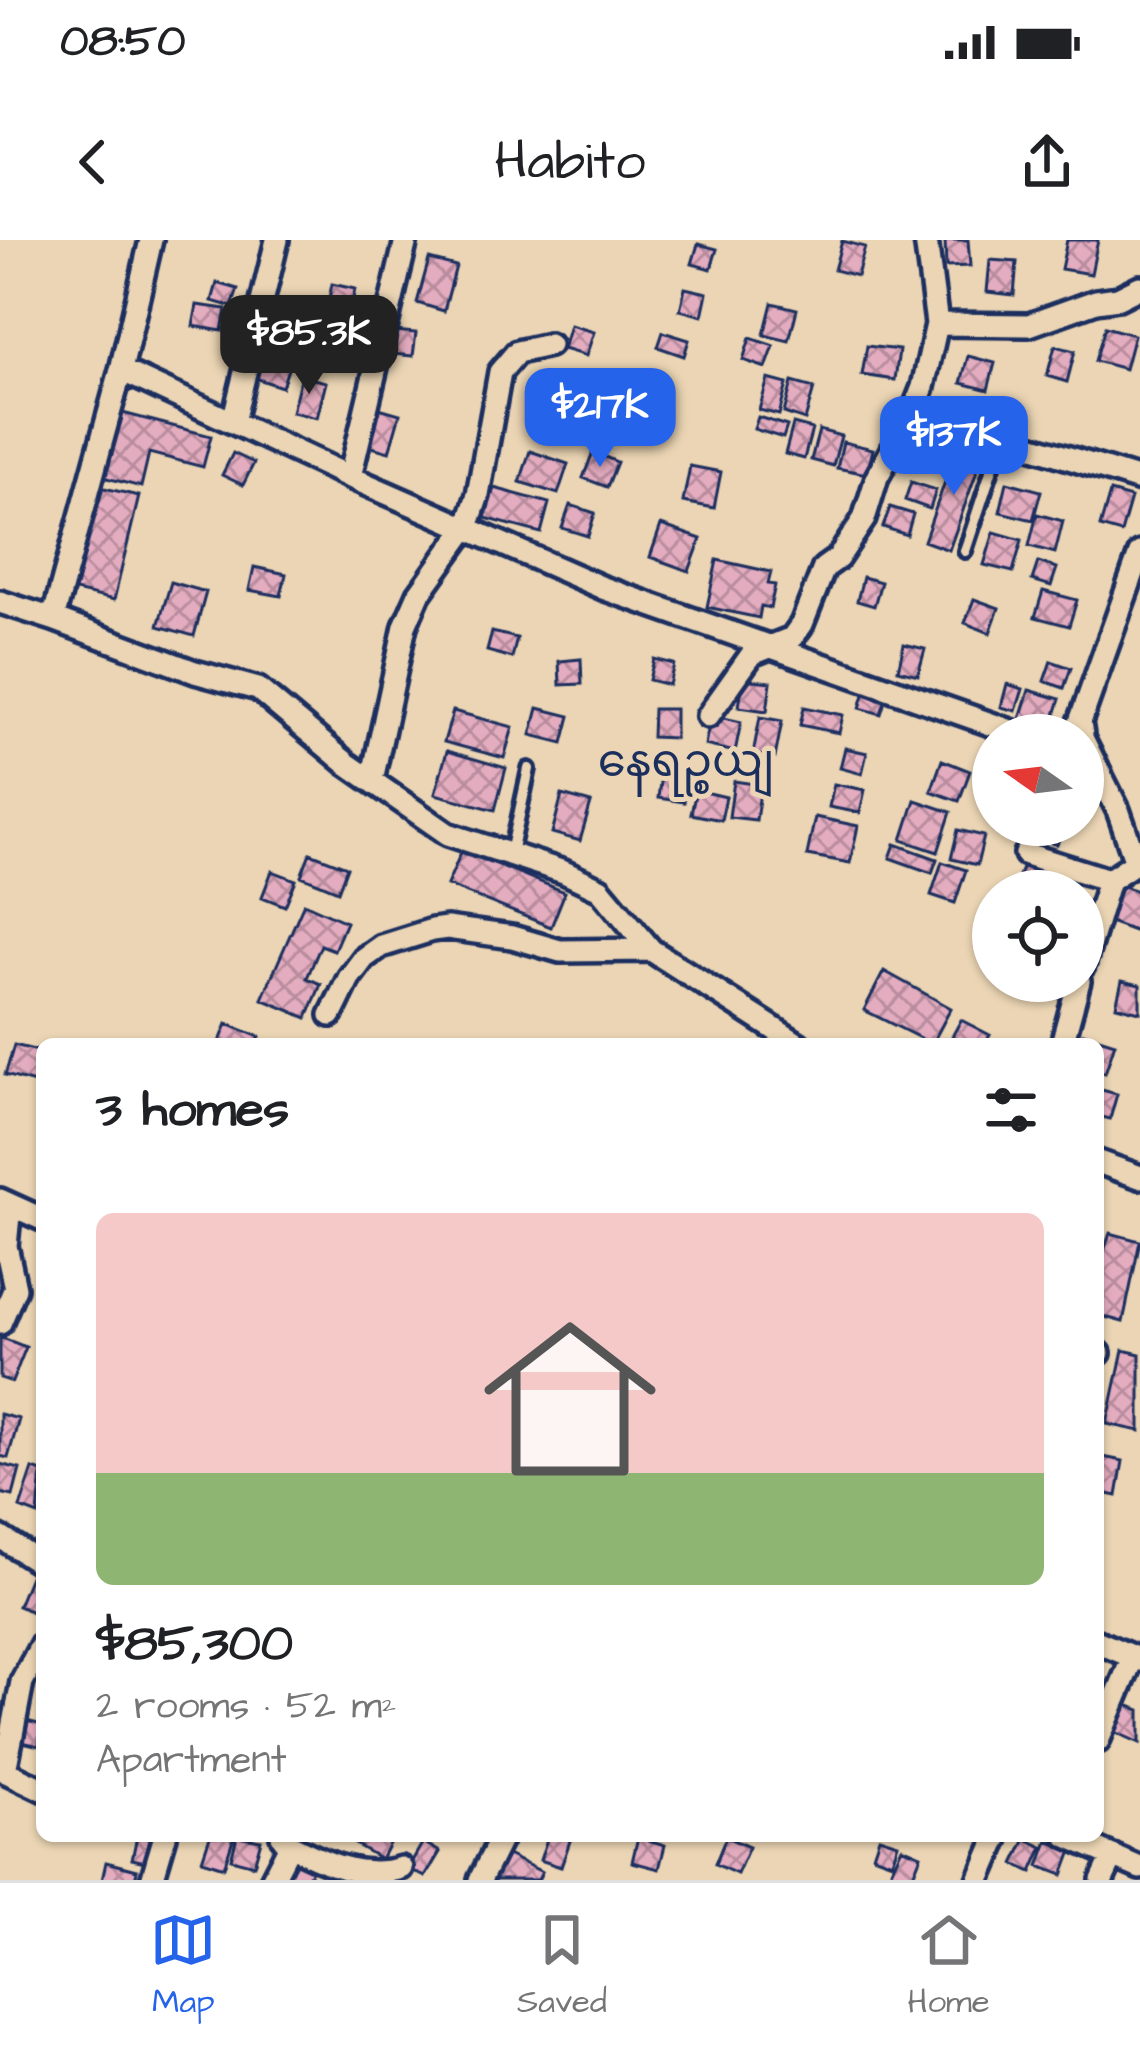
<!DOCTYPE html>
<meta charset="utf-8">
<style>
:root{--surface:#fff;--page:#f2f2f2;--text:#202124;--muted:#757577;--line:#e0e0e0;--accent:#2563eb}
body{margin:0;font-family:"Architects Daughter","Noto Sans Myanmar",sans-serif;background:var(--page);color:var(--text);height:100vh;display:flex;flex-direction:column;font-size:45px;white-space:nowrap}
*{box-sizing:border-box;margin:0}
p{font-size:39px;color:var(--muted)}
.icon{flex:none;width:66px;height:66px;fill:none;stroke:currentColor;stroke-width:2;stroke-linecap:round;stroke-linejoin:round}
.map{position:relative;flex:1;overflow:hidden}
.side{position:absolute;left:36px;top:798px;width:1068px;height:804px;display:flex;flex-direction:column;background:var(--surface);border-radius:18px;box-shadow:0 3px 9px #0004}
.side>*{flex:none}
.needle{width:78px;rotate:284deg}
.controls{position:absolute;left:972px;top:474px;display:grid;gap:24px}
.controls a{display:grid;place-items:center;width:132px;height:132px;border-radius:50%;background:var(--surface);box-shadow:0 3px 9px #0004;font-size:60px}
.price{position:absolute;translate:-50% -102px;padding:0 27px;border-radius:24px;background:var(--accent);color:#fff;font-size:39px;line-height:78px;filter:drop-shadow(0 3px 6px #0008)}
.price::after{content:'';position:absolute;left:50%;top:72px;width:36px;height:27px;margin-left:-18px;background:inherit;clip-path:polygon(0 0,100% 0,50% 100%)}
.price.selected{background:#222;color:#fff}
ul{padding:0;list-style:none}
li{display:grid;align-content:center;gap:24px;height:636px;padding:0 60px}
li+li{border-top:3px solid var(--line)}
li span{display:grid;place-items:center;height:372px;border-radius:18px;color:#555}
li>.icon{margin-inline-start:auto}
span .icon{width:216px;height:216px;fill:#fffc;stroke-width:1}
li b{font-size:51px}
h2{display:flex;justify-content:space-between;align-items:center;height:144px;padding:0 60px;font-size:51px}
.status{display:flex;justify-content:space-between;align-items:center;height:84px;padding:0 60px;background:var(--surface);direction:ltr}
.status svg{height:33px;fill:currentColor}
header{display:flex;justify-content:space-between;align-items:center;height:156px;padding:0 60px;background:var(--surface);font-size:54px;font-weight:600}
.menu{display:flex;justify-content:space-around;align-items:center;height:168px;border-top:3px solid var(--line);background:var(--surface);font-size:33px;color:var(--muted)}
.menu a{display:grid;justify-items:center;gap:6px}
.menu .selected{color:var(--accent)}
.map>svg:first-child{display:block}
</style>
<div class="status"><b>08:50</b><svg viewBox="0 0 49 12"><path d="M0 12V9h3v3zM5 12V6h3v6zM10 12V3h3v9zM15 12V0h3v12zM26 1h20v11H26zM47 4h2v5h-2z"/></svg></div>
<header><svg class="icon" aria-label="back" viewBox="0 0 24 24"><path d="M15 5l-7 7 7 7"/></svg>Habito<svg class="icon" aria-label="share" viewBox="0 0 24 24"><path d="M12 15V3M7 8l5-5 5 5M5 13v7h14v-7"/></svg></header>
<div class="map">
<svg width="1140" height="1640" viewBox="0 0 1140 1640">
<defs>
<pattern id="building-cross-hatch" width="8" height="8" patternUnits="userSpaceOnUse" patternTransform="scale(3)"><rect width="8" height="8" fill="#e4acbf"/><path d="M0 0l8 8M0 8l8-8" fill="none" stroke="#b88c9e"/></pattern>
</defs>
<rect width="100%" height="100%" fill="#ebd5b4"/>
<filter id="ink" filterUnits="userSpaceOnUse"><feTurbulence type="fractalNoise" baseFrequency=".00833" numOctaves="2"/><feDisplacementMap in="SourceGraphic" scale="24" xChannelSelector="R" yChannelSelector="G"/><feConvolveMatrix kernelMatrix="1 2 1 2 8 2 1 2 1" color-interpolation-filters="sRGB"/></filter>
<g filter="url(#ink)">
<path fill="url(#building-cross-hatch)" stroke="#1b2f5e" stroke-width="3" d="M 945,0 L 968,0 L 970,26 L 946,27 Z
M 1067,0 L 1098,0 L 1091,34 L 1061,29 Z
M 842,1 L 865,7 L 857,36 L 834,30 Z
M 698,4 L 717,9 L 711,29 L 692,24 Z
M 429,19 L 456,26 L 444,71 L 417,63 Z
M 990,20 L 1017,22 L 1014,55 L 987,52 Z
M 217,43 L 238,49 L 232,67 L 212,61 Z
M 332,44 L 355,49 L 350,74 L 327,69 Z
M 685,48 L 707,53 L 702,76 L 680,70 Z
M 772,63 L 797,69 L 789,101 L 764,95 Z
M 197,65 L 226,69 L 222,91 L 193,86 Z
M 570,85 L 594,92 L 586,116 L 563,109 Z
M 1105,87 L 1134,95 L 1125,129 L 1095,121 Z
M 395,91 L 416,93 L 413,116 L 392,114 Z
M 663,92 L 689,100 L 684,116 L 658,107 Z
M 750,98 L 774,106 L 766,128 L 743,120 Z
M 867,106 L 899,110 L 895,140 L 862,135 Z
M 1055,106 L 1075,111 L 1067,142 L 1047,136 Z
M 264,114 L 290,123 L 282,147 L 255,138 Z
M 968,116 L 995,123 L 988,150 L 961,143 Z
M 301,136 L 326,142 L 317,178 L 292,172 Z
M 768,139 L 787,144 L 779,175 L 759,170 Z
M 792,142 L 814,148 L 805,180 L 784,173 Z
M 543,146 L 585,156 L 578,184 L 536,173 Z
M 372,166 L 400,174 L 389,212 L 361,204 Z
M 612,167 L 636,172 L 630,200 L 606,195 Z
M 115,171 L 211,196 L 203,227 L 149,213 L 141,247 L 99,236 Z
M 758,177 L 787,186 L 783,198 L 754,189 Z
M 793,184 L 812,189 L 804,219 L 785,214 Z
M 819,190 L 841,196 L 833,226 L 811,220 Z
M 932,198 L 952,204 L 948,221 L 927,215 Z
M 843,202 L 873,209 L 867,234 L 837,228 Z
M 958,205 L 983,214 L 949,310 L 924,301 Z
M 530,211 L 568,224 L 558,254 L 520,242 Z
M 593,212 L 617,222 L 607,247 L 583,238 Z
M 233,213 L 254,223 L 243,245 L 222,235 Z
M 690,226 L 721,232 L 714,268 L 683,262 Z
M 911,242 L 936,250 L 930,269 L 905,260 Z
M 1007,242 L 1041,251 L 1033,280 L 1000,272 Z
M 100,247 L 139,256 L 114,360 L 75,351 Z
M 494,248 L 549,263 L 541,293 L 485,278 Z
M 1110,252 L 1131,258 L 1121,293 L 1100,287 Z
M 570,265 L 595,273 L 588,296 L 562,288 Z
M 890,267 L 913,274 L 907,295 L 883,287 Z
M 1037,274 L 1063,281 L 1055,313 L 1029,306 Z
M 661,285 L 701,299 L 689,331 L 650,317 Z
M 994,292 L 1022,300 L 1013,332 L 984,325 Z
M 717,320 L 771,332 L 768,344 L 775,345 L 770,368 L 761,366 L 759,378 L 707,367 Z
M 1038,322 L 1057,328 L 1051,346 L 1032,340 Z
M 254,327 L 286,334 L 281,356 L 249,350 Z
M 863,337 L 881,342 L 874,366 L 857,361 Z
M 171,342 L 206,352 L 194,396 L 158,386 Z
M 1043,351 L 1077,360 L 1069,386 L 1035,377 Z
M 974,359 L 999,368 L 990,393 L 965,383 Z
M 492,392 L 517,398 L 512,418 L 487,411 Z
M 904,404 L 925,409 L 918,435 L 898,430 Z
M 581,419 L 582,444 L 560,445 L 559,421 Z
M 654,419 L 674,424 L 669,445 L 649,440 Z
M 1051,421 L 1071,428 L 1064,448 L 1044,441 Z
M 743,439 L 771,442 L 767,471 L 739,467 Z
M 1007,444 L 1023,449 L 1016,471 L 1001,467 Z
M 866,448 L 887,455 L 881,474 L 860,468 Z
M 1029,450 L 1060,459 L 1051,488 L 1020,479 Z
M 804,467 L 843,475 L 839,493 L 800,485 Z
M 538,468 L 570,476 L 563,503 L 531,495 Z
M 653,469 L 675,469 L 675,498 L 652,497 Z
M 453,471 L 513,487 L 504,518 L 444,502 Z
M 711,475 L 741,482 L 735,512 L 705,505 Z
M 760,477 L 782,481 L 775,518 L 753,514 Z
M 845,508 L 867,513 L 862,534 L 840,528 Z
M 447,511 L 506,528 L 495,570 L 435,554 Z
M 942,520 L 970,531 L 959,561 L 931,551 Z
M 662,527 L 688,531 L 684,562 L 658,558 Z
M 734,541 L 761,545 L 756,580 L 729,577 Z
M 834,544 L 865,550 L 860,573 L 829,567 Z
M 696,550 L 726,557 L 721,580 L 691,574 Z
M 562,555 L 591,563 L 580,601 L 552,593 Z
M 915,560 L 951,572 L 938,612 L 902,600 Z
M 815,577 L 858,586 L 850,623 L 807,615 Z
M 1029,585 L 1064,585 L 1057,605 L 1026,593 Z
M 958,590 L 984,596 L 977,625 L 951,619 Z
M 895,604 L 937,619 L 932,633 L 890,618 Z
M 462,610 L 565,652 L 551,687 L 447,645 Z
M 310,613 L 347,627 L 338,651 L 301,636 Z
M 1025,621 L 1047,630 L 1038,651 L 1015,645 Z
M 942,622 L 966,630 L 955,663 L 931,655 Z
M 272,631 L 296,640 L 285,666 L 262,657 Z
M 1120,645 L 1140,652 L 1140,675 L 1134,691 L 1107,681 Z
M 304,663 L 346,682 L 334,710 L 321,705 L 307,738 L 321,744 L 307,778 L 262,759 Z
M 884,731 L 951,768 L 932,804 L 864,770 Z
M 1122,741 L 1140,745 L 1140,772 L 1116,766 Z
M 961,780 L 990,795 L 985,804 L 948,804 Z
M 227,784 L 260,797 L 257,804 L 219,804 Z
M 1083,793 L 1115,803 L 1105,833 L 1098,830 L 1098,804 L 1079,804 Z
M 14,805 L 42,812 L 42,845 L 5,835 Z
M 1098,849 L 1117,854 L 1110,879 L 1098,876 Z
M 1110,993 L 1140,1001 L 1123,1082 L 1098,1075 L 1098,1029 Z
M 0,1097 L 26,1107 L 12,1142 L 0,1138 Z
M 1123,1110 L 1140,1114 L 1140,1191 L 1107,1184 Z
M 0,1174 L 19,1179 L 8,1218 L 0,1216 Z
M 1098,1216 L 1123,1221 L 1117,1256 L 1098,1252 Z
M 0,1224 L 20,1229 L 13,1256 L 0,1253 Z
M 33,1229 L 42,1232 L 38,1275 L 20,1268 Z
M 33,1329 L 42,1332 L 42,1376 L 18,1366 Z
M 1125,1464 L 1140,1470 L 1140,1503 L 1113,1491 Z
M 27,1481 L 42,1485 L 39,1506 L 22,1502 Z
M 137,1596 L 156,1599 L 150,1623 L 132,1619 Z
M 210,1596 L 234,1596 L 224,1627 L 202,1620 Z
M 237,1596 L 261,1600 L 254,1625 L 231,1619 Z
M 360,1596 L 393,1596 L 381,1619 L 355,1604 Z
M 548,1596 L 571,1598 L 561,1627 L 540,1620 Z
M 638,1597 L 665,1605 L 659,1629 L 632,1622 Z
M 726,1597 L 749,1607 L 737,1634 L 715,1624 Z
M 879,1597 L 898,1603 L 892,1622 L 873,1615 Z
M 1026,1599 L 1043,1607 L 1032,1632 L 1014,1624 Z
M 1048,1601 L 1072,1611 L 1063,1635 L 1039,1626 Z
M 423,1602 L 440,1612 L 425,1637 L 408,1628 Z
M 902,1607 L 921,1615 L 911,1640 L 890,1633 Z
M 501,1612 L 542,1632 L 538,1640 L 487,1640 Z
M 291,1616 L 313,1629 L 306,1640 L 276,1640 Z
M 106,1622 L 137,1630 L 135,1640 L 102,1640 Z"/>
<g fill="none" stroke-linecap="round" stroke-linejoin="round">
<defs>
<path id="service" d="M 965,311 L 1002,198
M 511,613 L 529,529"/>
<path id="minor" d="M 151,0 L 121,130 L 53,379 L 195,432 L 258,449 L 346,523 L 448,594 L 564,632 L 600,649 L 651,710 L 798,804
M 926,0 L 937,84 L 923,147 L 914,170 L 1140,240
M 937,84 L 1029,85 L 1096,61 L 1118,58 L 1140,47
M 121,130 L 350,237 L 603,348 L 1022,495
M 233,182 L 277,0
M 350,237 L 406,0
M 0,362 L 53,379
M 708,476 L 752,414 L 792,398 L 802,384 L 824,328 L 838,318 L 864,279 L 877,237 L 914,170
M 1082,495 L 1080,482 L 1140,313
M 1083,500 L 1118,570 L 1136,622 L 1109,640 L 1083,726
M 372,540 L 405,386 L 419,354 L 467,287 L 478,255 L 500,132 L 517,112 L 549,105
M 1026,614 L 1109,640
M 331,775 L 349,738 L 364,718 L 381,706 L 432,690 L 447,688 L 512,697 L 560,711 L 651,710
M 1062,804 L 1079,741
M 1098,922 L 1140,937
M 0,960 L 42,979
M 0,1083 L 15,1048 L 6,1006 L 10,965
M 1098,1113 L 1099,1113
M 0,1297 L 42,1324
M 1098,1402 L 1140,1420
M 1098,1501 L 1133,1417
M 0,1529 L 42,1549
M 5,1531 L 22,1442 L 42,1404
M 1067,1596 L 1140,1628
M 290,1605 C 325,1623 362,1640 401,1628
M 152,1640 L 165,1596
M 272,1640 L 290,1605 L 282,1596
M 480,1640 L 502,1596
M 979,1640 L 998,1596
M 1102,1640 L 1113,1616"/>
</defs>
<use href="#service" stroke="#1b2f5e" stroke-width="20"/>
<use href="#minor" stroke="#1b2f5e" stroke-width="30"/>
<use href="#service" stroke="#ebd5b4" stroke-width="10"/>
<use href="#minor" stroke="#ebd5b4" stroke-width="21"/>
</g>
</g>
<g text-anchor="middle" stroke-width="10" stroke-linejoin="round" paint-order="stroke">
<g font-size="45" fill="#1b2f5e" stroke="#ebd5b4">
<text x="686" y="536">နေရဉ္စယျ</text>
</g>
</g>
</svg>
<div class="controls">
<a><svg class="needle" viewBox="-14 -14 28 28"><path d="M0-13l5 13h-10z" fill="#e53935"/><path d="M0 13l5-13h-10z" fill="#757577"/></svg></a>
<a><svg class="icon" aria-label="locate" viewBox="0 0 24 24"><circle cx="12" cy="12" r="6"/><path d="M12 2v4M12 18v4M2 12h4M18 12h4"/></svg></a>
</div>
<b class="price selected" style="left:309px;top:157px">$85.3K</b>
<b class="price" style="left:600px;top:230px">$217K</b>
<b class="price" style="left:954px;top:258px">$137K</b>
<section class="side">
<h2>3 homes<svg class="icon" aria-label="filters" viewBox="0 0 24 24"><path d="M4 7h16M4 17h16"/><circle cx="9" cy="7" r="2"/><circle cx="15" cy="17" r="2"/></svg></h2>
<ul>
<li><span style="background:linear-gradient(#f6c9c9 70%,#8fb573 0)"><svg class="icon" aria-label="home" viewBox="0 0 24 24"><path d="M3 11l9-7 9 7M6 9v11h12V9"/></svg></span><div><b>$85,300</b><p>2 rooms · 52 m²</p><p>Apartment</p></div></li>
</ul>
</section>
</div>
<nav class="menu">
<a class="selected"><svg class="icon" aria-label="map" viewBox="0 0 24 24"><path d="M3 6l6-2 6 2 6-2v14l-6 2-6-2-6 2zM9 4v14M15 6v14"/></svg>Map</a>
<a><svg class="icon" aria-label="saved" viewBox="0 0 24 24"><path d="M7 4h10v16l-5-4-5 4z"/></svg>Saved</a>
<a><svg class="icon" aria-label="home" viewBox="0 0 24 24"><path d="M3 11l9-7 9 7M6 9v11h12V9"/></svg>Home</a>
</nav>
